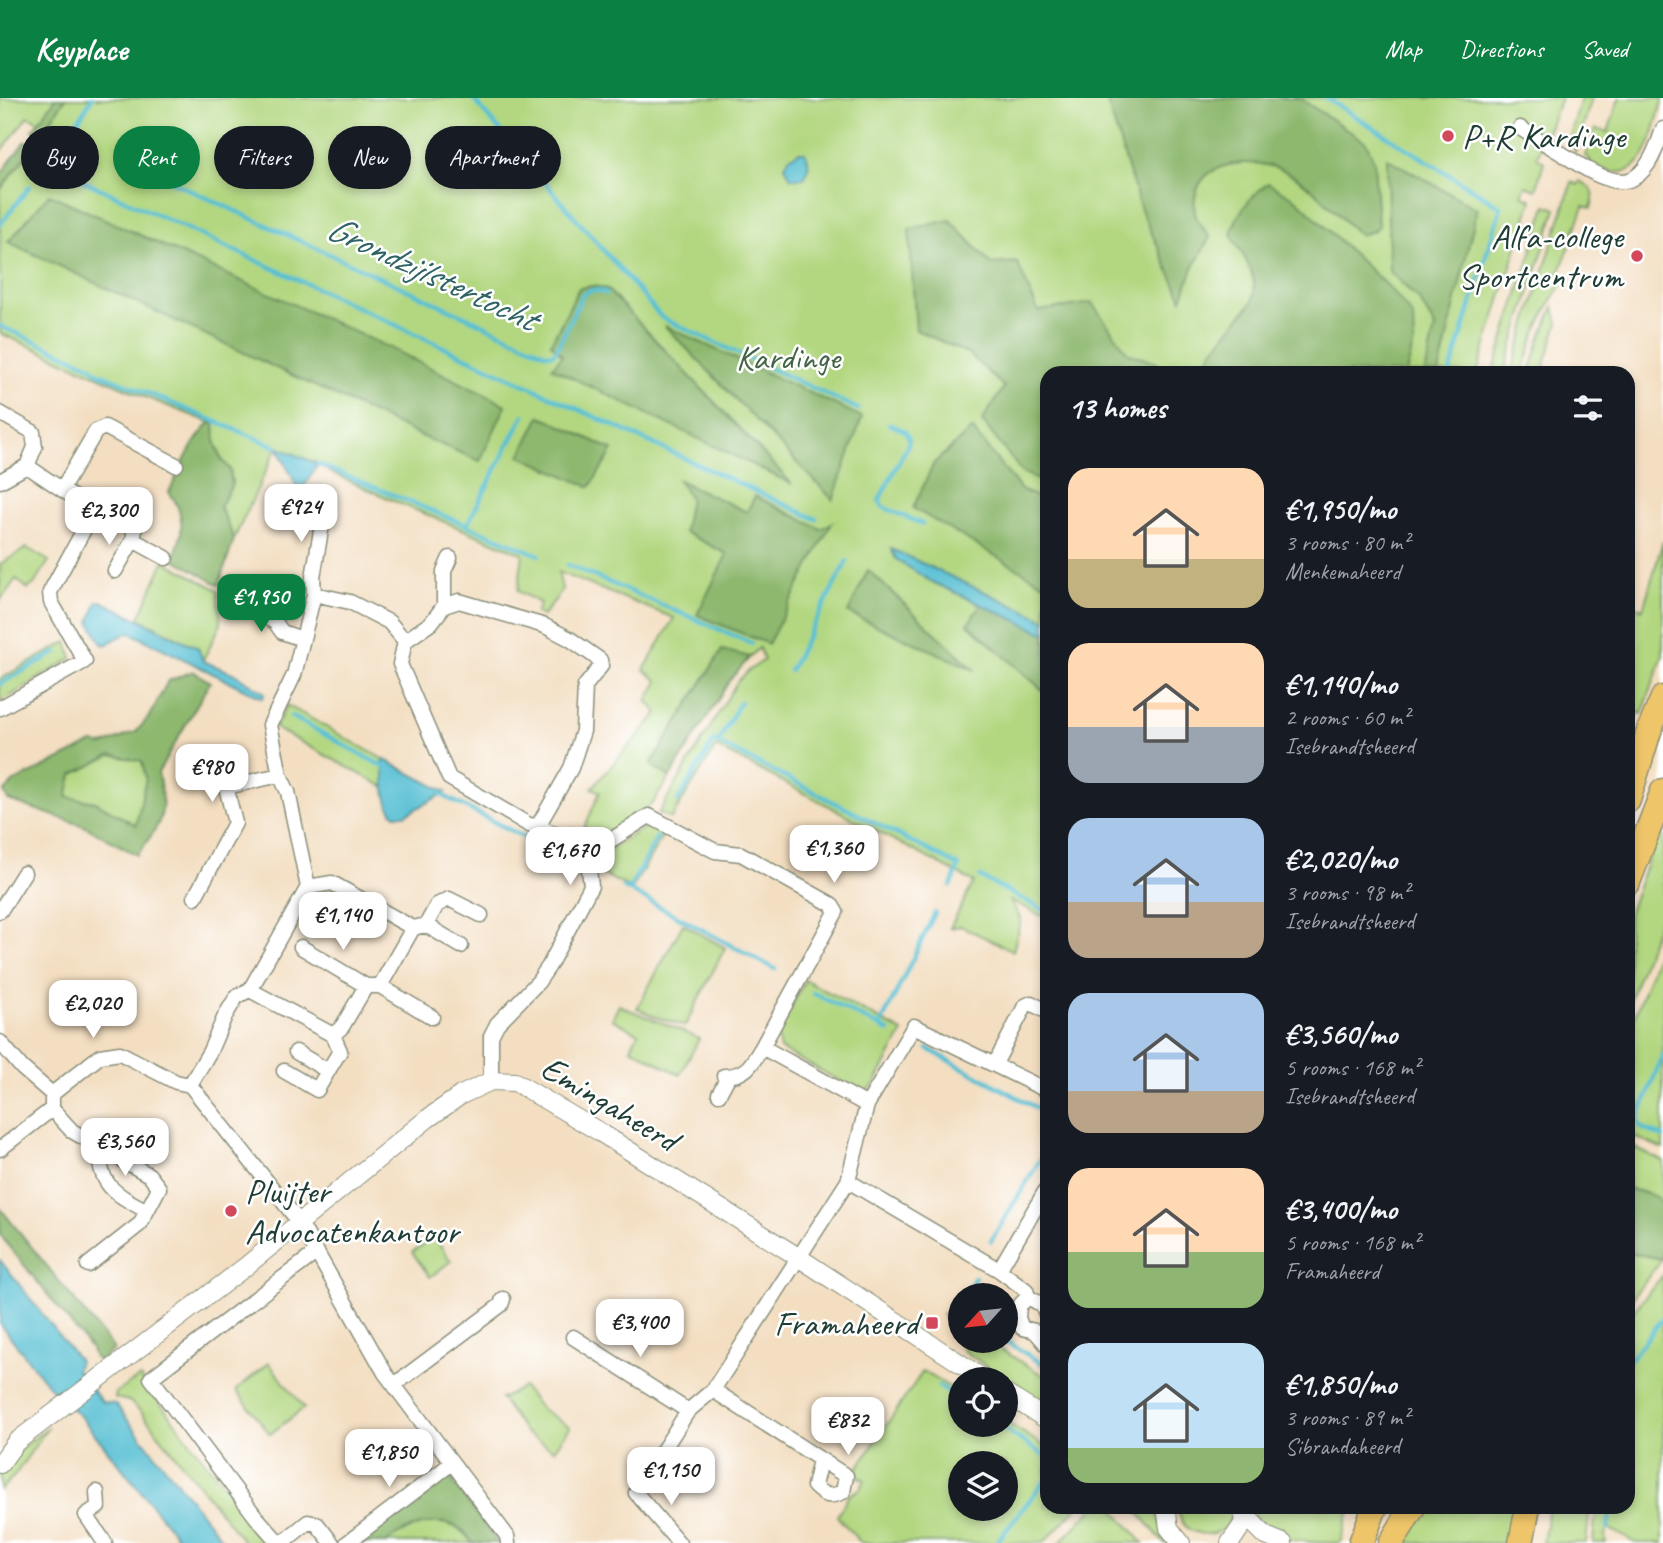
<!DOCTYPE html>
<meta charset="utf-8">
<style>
:root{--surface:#171b24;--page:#242831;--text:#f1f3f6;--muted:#9ea1a6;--accent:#0b8043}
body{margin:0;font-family:Caveat,sans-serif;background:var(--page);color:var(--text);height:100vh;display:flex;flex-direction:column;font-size:26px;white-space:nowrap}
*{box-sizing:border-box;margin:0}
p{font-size:23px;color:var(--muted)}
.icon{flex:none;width:38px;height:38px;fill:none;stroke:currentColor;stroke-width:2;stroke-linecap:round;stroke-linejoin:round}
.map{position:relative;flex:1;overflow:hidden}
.drawer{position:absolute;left:1040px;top:268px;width:595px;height:1148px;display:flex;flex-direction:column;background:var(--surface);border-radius:21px;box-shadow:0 4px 10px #0003}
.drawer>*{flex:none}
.guide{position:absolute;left:21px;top:28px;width:665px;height:63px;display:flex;gap:14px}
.needle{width:46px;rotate:243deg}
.buttons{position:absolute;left:948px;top:1185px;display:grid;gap:14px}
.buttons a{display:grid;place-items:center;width:70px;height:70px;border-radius:50%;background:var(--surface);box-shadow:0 4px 10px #0003;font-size:35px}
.price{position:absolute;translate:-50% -60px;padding:0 16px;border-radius:14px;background:#fff;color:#222;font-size:23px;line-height:46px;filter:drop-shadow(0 2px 4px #0008)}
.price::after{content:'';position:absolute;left:50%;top:42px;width:21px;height:16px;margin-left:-10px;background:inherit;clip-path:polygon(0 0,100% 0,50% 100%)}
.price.active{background:var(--accent);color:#fff}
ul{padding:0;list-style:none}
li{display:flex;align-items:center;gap:21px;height:175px;padding:0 28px}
li span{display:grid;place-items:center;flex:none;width:196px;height:140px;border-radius:21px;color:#555}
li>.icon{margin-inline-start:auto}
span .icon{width:84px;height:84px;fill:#fffc;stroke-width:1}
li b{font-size:30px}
h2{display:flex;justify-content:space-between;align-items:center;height:84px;padding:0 28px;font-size:30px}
.chip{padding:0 24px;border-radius:32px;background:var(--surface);box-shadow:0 4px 10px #0003;font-size:24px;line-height:63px}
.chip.active{background:var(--accent);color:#fff}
header{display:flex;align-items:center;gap:42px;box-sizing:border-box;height:98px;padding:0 35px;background:var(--accent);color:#fff}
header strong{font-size:33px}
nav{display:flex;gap:38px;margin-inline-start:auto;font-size:24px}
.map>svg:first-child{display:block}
</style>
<header>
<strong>Keyplace</strong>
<nav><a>Map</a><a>Directions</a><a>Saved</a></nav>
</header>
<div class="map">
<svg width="1663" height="1445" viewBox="0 0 1663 1445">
<rect width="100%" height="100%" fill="#fff"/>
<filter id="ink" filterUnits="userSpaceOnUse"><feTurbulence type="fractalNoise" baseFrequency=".0143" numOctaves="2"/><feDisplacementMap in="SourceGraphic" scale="14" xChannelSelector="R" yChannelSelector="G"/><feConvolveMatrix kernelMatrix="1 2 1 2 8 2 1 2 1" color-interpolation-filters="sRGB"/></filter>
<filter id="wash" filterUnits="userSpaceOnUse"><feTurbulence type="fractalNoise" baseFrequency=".00686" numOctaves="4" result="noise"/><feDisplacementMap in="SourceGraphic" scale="28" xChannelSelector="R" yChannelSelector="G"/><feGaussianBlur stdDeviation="1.57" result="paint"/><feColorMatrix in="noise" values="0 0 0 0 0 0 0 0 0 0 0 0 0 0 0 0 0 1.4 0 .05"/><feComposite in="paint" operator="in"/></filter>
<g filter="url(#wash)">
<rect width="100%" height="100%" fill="#f3dec1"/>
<path fill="#b2d780" stroke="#688a5a" stroke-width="2" fill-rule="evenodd" d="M 0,0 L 1561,0 L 1537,59 L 1544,64 L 1536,92 L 1526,88 L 1522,97 L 1532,102 L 1477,275 L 1046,275 L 1046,820 L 1010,802 L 1021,822 L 1013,853 L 961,828 L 950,830 L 974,784 L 716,649 L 671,721 L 659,715 L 737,584 L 748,573 L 764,562 L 759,550 L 750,559 L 722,553 L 651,666 L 670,679 L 652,706 L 596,745 L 581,737 L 600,694 L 592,690 L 658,615 L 647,603 L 658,583 L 644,572 L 674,520 L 558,474 L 562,491 C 556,503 550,507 543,518 L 536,515 L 540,505 L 518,493 L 523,456 L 401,406 L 332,375 L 318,366 L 277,349 L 234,441 L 220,409 L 232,386 L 230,372 L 221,360 L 215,343 L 214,326 L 150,301 L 0,235 L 0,92 L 34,47 L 42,50 L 49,40 L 41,36 L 47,28 L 28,18 L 0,55 Z
M 1581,0 L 1592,0 L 1575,54 L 1570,38 Z
M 1619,0 L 1663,0 C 1651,41 1644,98 1588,64 L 1590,61 L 1585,58 L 1595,31 L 1608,34 Z
M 1580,83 C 1594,91 1596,95 1591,110 L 1584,108 L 1559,176 L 1567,180 C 1543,212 1534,236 1523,275 L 1511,275 L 1572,84 L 1578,87 Z
M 1546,107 L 1556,111 L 1504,275 L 1493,275 Z
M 1554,209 L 1558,225 L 1542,275 L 1530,275 L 1540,241 Z
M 1663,443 L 1663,558 L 1642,616 L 1628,611 L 1628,506 L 1643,511 Z
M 27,450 L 49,463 L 34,486 L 28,491 L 16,481 L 0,503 L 0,466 Z
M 164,463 L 218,492 L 221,526 L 203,562 L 198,550 L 139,520 Z
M 67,544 L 72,560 L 0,604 L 0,581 Z
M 287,607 L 383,661 L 386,690 L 275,630 Z
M 111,657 L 142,662 L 146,681 L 136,727 L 95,704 L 67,699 L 72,677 Z
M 1663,722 L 1663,812 L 1628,906 L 1628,816 Z
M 648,727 L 656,728 L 665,734 L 632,791 L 594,772 L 597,759 Z
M 683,826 L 725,850 L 685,928 L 653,918 L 637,910 Z
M 1663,840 L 1663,1051 L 1628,1036 L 1628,937 Z
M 805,882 L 903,934 L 874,987 L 866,993 L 857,992 L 780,951 L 777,937 Z
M 619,907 C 645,920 673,927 699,941 L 680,977 L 631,950 L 638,935 L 612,921 Z
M 1628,1047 L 1663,1063 L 1663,1109 L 1657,1099 L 1628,1090 Z
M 434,1139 L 451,1163 L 430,1179 L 412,1154 Z
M 1628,1154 L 1662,1161 L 1628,1205 Z
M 1663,1177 L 1663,1445 L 1635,1445 L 1608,1430 L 1605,1437 L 1606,1445 L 1593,1445 L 1596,1409 L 1628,1409 L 1628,1220 Z
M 942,1215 L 961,1227 L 961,1242 L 987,1243 L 1046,1279 L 1046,1308 L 964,1253 Z
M 269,1265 L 304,1310 L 270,1336 L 236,1292 Z
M 923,1273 L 961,1296 L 961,1326 L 1006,1326 L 1006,1324 L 1046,1349 L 1046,1409 L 1078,1409 L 1043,1445 L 861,1445 L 837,1418 L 849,1397 L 860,1391 L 865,1382 L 853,1377 ZM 961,1365 L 1006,1365 L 1006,1410 L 961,1410 Z
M 140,1279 L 268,1445 L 245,1445 L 141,1314 L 129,1303 L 115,1300 L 116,1294 Z
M 523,1289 L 540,1310 L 570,1329 L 554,1352 L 526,1335 L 501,1301 Z
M 48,1329 L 15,1377 L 0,1392 L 0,1373 L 26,1347 Z
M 1094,1409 L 1112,1409 L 1143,1445 L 1060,1445 Z
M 1134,1409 L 1156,1409 L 1162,1432 L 1170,1445 L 1164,1445 Z
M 1179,1409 L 1231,1409 C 1239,1445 1175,1445 1179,1409 Z
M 1250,1409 L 1351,1409 L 1340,1445 C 1313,1445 1277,1445 1258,1425 C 1255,1420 1252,1413 1250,1409 Z
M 1425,1409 L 1521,1409 L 1515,1445 L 1407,1445 Z
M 1549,1409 L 1590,1409 L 1586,1445 L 1543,1445 Z
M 430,1424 C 447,1425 463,1428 472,1445 L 386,1445 L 395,1437 Z"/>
<path fill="#8db86e" stroke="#567a51" stroke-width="2" fill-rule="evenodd" d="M 56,0 L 66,0 L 41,36 L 33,32 Z
M 1106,0 L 1299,0 L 1366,44 L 1374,63 L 1378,128 L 1373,133 L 1360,137 C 1335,116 1312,84 1280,71 C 1251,60 1201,61 1195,100 C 1194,107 1194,115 1197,121 C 1200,127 1206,133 1210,139 L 1193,170 L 1182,201 L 1141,112 Z
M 25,43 L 34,47 L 0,92 L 0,77 Z
M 1387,60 L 1477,111 L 1439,275 L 1425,275 L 1435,229 L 1419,202 L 1389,173 Z
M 1268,85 L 1297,102 L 1394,195 L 1413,219 L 1414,244 L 1406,275 L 1203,275 L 1212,253 L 1252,204 C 1261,180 1243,157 1231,137 C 1236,115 1250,99 1268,85 Z
M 49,96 L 390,250 L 506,307 L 480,363 L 423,339 L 8,144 Z
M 950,122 L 991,166 L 1017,164 L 1038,213 L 1092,205 L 1128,255 L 1157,265 L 1164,275 L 1046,275 L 1046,386 L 1022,374 L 982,323 L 1004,289 L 969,256 L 916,232 L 909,131 Z
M 593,188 L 607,191 L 792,386 L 552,270 L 562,257 L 551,245 L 579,190 Z
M 665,228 L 862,319 L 833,402 Z
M 540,318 L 613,352 L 590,389 L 520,358 Z
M 210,325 L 214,326 L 215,343 L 221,360 L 230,372 L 232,386 L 220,409 L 234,441 L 219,487 L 173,460 C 185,436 185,414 169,394 C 182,369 190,345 210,325 Z
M 972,331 L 1021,392 L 1046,403 L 1046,487 L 913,410 L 934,365 Z
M 678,382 L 747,414 L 755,398 L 821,431 L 832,425 L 768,546 L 697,517 L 727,456 L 684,434 L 690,400 Z
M 868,472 L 975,572 L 848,515 Z
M 981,506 L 1046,536 L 1046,595 L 968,526 Z
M 722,552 L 750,559 L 730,582 L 670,679 L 651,667 Z
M 193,573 L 210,584 L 158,675 C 167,718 163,722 137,757 L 84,728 L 8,702 L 4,694 L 14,684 L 92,645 L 103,647 L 136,634 L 149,619 L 168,583 ZM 111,657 L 142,663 L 146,681 L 136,727 L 95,704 L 67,699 L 72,677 Z
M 1628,1090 L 1657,1099 L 1663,1109 L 1662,1161 L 1628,1154 Z
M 0,1110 L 114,1251 L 100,1263 L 94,1260 L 91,1251 L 0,1137 Z
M 444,1380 L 450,1380 L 498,1445 L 472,1445 C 456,1411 408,1426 386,1445 L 361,1445 Z"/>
<path fill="#57bfd3" stroke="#3b7e84" stroke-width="2" d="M 799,54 L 805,54 C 810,63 810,71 804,80 L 791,80 L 785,68 L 789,60 Z
M 277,349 L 318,366 L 302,392 L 297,389 Z
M 891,451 L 1046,522 L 1046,536 L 930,483 L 896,461 Z
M 101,503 L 198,550 L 203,563 L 235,576 L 265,595 L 262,600 L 129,534 L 105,547 L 102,546 L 90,524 L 97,504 Z
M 383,661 L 446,694 L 405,717 L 395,717 C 382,704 385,678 383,661 Z
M 0,1162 L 79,1263 L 76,1272 L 102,1304 L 115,1306 L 225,1445 L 182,1445 L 81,1319 L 55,1296 L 0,1226 Z"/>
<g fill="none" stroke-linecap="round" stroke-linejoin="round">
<path stroke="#57bfd3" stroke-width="4.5" d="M 472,0 L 662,220 L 858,311
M 1326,0 L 1501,109 L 1450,275
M 89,46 L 70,36 L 92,0
M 131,65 L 547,256 L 553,256 L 558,249 L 582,197 C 591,190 596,192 606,195
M 49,67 L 816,421
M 0,127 L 29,89
M 0,228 L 91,268 L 97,274 L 277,349
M 889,326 L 905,333 L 909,341 L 907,349 L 879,402 L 883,409 L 922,426
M 318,366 L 539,457
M 467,427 L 524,317
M 568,467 L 751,545
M 790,572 L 847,463
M 0,586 L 57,554
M 291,618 L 384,669
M 718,645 L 740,604
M 442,697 L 562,759
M 678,703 L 714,643 L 959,768 L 951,788
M 980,779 L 1046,813
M 623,789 L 775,871
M 629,792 L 657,739
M 813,895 L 889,933
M 880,928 L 935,815
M 928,951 L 1046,1015
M 1663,957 L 1637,1023 L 1642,1030 L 1663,1039
M 991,1143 L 1046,1052
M 965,1197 L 975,1179
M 961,1205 L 956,1214 L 961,1217
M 1004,1242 L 1046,1268
M 1628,1264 L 1663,1220
M 939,1288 L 961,1302
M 997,1326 L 1046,1359
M 1608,1430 L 1611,1409
M 996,1445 L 1046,1381"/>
</g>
</g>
<g filter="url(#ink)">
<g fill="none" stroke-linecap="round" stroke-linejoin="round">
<defs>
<path id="minor" d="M 1520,30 C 1537,41 1555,51 1572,62 C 1623,96 1644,91 1663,31
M 0,315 L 33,334 L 35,349 L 27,368 L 94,413 L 50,494 L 51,504 L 85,563 L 0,610
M 0,383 L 27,368
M 62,391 L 96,333 L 105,329 L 176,367
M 94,413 L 110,416 L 135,430 L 133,442 L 166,460
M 115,473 L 133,442
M 314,496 L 350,504 L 389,524 L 405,543 L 400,566 L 449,680 L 529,727 L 538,728 L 592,754
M 231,500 L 275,524 L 282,534 L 302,541
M 444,508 L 459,503 L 545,528 L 570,541 L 600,562 L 601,568 L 585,588 L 583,633 L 571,670 L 538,728
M 405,543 L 431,525 L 444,508 L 444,473 L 450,460
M 308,789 L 332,785 L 413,830
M 195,799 L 235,725 L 227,693 L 231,688 L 280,677
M 0,813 L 24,775
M 426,827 L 437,807 L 449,801 L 481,817
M 301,849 L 366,888
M 380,888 L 432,919
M 250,892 L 333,937
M 0,944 L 22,970 L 52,996 L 100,958 L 120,955 L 176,984 L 190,987 L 300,1125 L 385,1275 L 507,1438 L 508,1445
M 296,954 L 328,973 L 340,953 L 333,937 L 342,929 L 366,888 L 380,888 L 413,830 L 426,827 L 461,848
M 995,966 L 1025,908 L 1031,905 L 1046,913
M 284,973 L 317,992 L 328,973
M 724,978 C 746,978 752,966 762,949 L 867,1007
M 491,983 L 491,938 L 497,926 L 538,884 L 549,868 L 591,788 L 588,764 L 592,754 L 649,718 L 715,753 L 741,756 L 831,806 L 836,814 L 762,949
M 190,987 L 210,953 L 225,918 L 237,898 L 250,892 L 308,789 L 288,694 L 280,677 L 270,627 L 294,577 L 314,496 L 313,479 L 322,427 L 314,418 L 317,400
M 52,996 L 52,1011 L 72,1033 L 149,1077 L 159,1090 L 140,1126 L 88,1167
M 719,996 L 728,979
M 99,1047 C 98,1088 114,1095 147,1113
M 0,1051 L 52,1011
M 848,1083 L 999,1172 L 1026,1192 L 1028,1199 L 1019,1208 L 1018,1220 L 1022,1230 L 1035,1233 L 1046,1246
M 999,1172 L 1046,1092
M 1028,1199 L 1042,1207 L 1046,1216
M 573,1239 L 688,1313
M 394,1287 L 501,1207 L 503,1201
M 713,1292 L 846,1378 L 843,1394 C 829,1400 824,1398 814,1388 L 820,1362
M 97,1394 L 98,1409 L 86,1417 L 105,1445
M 279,1445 L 256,1419 L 151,1280 L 317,1154
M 282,1445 L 308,1424 L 317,1426 L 332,1445
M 347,1445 L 452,1365
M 679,1445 L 636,1395 L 688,1313 L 713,1292 L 848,1083 L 867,1007 L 914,928 L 1046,992"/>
<path id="tertiary" d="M 1006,1296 L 1046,1321
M 0,1366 L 16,1344 L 245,1169 L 427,1021 L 461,997 L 491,983 L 515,984 L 598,1033 L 798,1159 L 984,1281
M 1166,1409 L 1169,1430 L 1181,1445
M 1244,1416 L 1266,1438 L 1283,1445
M 1230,1445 L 1243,1426 L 1244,1409"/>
<path id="trunk" d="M 1628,702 L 1649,633 L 1663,600
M 1628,784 L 1663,693
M 1361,1445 L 1375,1409
M 1391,1445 L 1413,1409
M 1521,1445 L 1528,1409"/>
</defs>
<use href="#minor" stroke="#898e7a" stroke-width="17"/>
<use href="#tertiary" stroke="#898e7a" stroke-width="20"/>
<use href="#trunk" stroke="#898e7a" stroke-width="27"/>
<use href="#minor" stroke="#fff" stroke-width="14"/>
<use href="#tertiary" stroke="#fff" stroke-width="18"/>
<use href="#trunk" stroke="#eec569" stroke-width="24"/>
</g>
</g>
<g fill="#d1495b" stroke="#fff" stroke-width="2.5">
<circle cx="1448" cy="38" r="7"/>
<circle cx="1637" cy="158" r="7"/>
<circle cx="231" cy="1113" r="7"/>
<rect x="925" y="1218" width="14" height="14" rx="3.5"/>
</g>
<g text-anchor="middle" stroke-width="5" stroke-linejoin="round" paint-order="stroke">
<g font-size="35" fill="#1f3d34" stroke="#fff" text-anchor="start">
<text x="1462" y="50">P+R Kardinge</text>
<text x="1623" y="150" text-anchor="end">Alfa-college<tspan x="1623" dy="40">Sportcentrum</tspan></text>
<text x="245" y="1105">Pluijter<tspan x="245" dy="40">Advocatenkantoor</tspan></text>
<text x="918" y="1237" text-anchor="end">Framaheerd</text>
</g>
<g font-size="35" fill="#446447" stroke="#fff">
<text x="788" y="271">Kardinge</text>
</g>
<g font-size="35" fill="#1f3d34" stroke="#fff">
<text transform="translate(610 1005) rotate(31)" y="12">Emingaheerd</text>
</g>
<g font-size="37" font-style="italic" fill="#306464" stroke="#fff">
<text transform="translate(432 174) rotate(25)" y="13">Grondzijlstertocht</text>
</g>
</g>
</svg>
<div class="buttons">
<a><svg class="needle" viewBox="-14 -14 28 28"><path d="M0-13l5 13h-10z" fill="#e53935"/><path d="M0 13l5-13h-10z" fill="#9ea1a6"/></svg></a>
<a><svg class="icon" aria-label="locate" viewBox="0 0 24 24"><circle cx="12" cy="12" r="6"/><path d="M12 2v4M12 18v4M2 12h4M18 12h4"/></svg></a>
<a><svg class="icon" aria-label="layers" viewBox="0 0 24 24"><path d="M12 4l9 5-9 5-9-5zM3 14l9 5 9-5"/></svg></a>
</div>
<b class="price" style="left:301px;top:446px">€924</b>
<b class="price" style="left:109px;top:449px">€2,300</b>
<b class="price active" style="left:261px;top:536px">€1,950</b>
<b class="price" style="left:212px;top:706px">€980</b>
<b class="price" style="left:834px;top:787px">€1,360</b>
<b class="price" style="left:570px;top:789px">€1,670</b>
<b class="price" style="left:343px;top:854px">€1,140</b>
<b class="price" style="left:93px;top:942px">€2,020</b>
<b class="price" style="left:125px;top:1080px">€3,560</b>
<b class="price" style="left:640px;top:1261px">€3,400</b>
<b class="price" style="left:848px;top:1359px">€832</b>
<b class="price" style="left:389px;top:1391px">€1,850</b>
<b class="price" style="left:671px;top:1409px">€1,150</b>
<div class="guide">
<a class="chip">Buy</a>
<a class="chip active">Rent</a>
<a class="chip">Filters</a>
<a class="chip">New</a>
<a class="chip">Apartment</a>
</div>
<section class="drawer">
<h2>13 homes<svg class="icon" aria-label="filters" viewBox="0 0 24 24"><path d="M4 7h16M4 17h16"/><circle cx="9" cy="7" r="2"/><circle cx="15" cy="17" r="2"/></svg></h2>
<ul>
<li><span style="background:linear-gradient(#ffd9b3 65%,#c2b280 0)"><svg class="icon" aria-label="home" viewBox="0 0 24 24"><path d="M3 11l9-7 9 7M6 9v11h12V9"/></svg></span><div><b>€1,950/mo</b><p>3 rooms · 80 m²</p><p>Menkemaheerd</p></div></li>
<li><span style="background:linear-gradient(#ffd9b3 60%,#9aa5b1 0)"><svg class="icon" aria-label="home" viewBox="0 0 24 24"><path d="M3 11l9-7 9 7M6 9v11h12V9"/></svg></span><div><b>€1,140/mo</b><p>2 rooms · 60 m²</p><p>Isebrandtsheerd</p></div></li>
<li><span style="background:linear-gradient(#a9c7e8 60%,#b9a48a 0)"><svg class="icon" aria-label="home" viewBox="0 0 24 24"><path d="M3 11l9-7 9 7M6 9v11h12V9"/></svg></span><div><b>€2,020/mo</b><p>3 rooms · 98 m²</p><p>Isebrandtsheerd</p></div></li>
<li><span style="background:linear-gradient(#a9c7e8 70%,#b9a48a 0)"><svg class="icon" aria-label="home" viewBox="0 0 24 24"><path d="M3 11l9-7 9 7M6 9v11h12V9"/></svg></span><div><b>€3,560/mo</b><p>5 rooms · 168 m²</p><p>Isebrandtsheerd</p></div></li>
<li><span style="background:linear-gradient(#ffd9b3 60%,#8fb573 0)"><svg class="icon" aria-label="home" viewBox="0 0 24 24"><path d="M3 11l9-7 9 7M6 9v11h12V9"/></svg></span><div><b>€3,400/mo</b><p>5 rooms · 168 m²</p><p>Framaheerd</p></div></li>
<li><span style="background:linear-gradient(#bfe0f5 75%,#8fb573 0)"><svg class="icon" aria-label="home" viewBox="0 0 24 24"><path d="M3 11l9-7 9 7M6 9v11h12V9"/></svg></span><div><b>€1,850/mo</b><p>3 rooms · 89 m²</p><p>Sibrandaheerd</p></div></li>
</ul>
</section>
</div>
